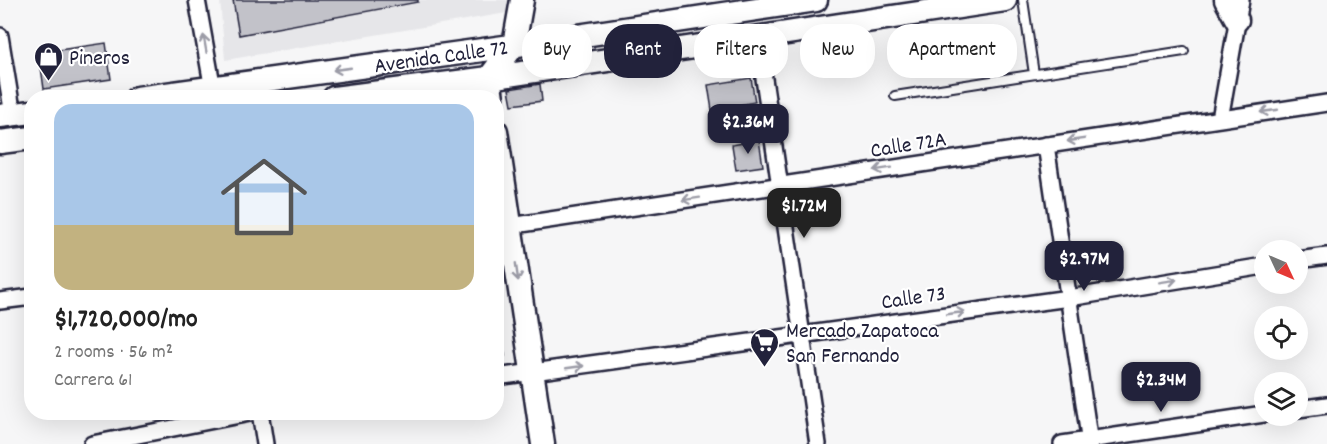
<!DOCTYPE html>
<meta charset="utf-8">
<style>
:root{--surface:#fff;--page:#f6f6f6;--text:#222;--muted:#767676;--accent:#22223b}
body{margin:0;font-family:Dekko,sans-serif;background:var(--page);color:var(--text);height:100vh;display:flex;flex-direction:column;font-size:22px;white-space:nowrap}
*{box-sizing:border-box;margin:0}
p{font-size:20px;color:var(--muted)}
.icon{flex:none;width:33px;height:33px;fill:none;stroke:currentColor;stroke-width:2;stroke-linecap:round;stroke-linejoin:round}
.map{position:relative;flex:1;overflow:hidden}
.details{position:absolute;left:24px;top:90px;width:480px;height:330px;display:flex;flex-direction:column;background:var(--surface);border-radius:24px;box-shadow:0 6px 24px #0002}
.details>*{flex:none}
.banner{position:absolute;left:522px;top:24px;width:570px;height:54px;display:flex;gap:12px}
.needle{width:39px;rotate:134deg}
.fabs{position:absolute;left:1254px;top:240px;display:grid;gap:12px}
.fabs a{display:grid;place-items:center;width:54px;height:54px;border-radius:50%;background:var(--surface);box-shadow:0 6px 24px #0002;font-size:30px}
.price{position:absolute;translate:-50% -51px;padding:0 14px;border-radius:12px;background:var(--accent);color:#fff;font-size:20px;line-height:39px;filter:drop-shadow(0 2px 3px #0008)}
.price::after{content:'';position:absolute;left:50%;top:36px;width:18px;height:14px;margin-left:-9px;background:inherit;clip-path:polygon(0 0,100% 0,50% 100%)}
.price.current{background:#222;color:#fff}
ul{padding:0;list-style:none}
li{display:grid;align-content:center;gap:12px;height:318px;padding:0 30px}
li span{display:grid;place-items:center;height:186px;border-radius:18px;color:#555}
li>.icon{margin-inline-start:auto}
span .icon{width:108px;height:108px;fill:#fffc;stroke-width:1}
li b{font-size:26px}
.chip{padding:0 21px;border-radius:24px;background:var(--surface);box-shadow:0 6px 24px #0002;font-size:21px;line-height:54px}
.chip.current{background:var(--accent);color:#fff}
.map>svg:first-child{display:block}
</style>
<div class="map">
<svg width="1327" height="444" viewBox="0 0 1327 444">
<rect width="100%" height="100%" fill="#f6f6f7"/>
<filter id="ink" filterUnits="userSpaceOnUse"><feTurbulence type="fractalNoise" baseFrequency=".0167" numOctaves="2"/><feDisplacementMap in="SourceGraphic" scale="12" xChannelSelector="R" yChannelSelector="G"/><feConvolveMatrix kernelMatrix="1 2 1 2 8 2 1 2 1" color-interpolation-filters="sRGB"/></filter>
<g filter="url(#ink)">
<path fill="#e6e6e9" d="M 220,0 L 509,0 L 507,13 L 225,60 Z"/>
<path fill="#c2c2c9" stroke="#22223b" stroke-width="1.5" d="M 233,0 L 418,0 L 418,2 L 239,35 Z
M 106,43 L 111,79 L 44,89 L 39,53 Z
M 751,78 L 755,102 L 712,110 L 708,85 Z
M 540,84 L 542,101 L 512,105 L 509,89 Z
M 477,90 L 478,98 L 462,98 L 461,93 Z
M 759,140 L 763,166 L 736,170 L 732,145 Z
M 496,302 L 505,356 L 496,358 Z"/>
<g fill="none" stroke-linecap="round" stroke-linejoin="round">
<defs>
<path id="lane" d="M 1023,0 L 1034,74
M 895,96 L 1184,51"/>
<path id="street" d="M 197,0 L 214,95
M 0,36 L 13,115
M 758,38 L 818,444
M 1220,119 L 1241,0
M 1046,145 L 1090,444
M 496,228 L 1327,103
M 1298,260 L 1327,256
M 0,301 L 32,297
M 496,377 L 1069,298 L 1264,266
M 1298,409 L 1327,405
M 260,412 L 265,444
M 92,444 L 255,412
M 1062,444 L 1264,414"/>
<path id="secondary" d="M 1226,0 L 1237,20
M 137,98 L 504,47 L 816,0
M 334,98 L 489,78 L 1005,0
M 492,98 L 489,78 L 514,45 L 522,0
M 0,116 L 32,112
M 496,131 L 543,444
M 0,142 L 32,138"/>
</defs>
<use href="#lane" stroke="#22223b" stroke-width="12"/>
<use href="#street" stroke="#22223b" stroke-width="20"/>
<use href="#secondary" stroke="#22223b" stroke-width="27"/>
<use href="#lane" stroke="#fff" stroke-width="8"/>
<use href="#street" stroke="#fff" stroke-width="15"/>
<use href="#secondary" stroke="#fff" stroke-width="22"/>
</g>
<defs><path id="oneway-shaft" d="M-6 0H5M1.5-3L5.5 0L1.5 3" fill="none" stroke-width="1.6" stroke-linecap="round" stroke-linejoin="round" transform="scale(1.5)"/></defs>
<g stroke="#9c9ca7">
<use href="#oneway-shaft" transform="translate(205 44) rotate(-100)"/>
<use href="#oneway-shaft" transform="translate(342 69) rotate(172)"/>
<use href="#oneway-shaft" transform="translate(1269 111) rotate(172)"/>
<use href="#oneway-shaft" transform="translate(1076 140) rotate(172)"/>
<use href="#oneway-shaft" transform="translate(883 169) rotate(171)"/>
<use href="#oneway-shaft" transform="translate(691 199) rotate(171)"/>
<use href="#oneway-shaft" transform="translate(517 272) rotate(82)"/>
<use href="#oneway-shaft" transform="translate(1168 281) rotate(-9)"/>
<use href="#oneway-shaft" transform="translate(956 313) rotate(-8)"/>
<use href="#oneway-shaft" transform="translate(575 367) rotate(-8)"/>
</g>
</g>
<defs>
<symbol id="shop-pin" viewBox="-11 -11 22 30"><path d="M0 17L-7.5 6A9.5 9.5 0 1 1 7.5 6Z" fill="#22223b" stroke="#fff"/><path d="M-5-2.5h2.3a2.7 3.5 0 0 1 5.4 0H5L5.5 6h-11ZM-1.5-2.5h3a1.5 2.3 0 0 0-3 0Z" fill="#fff"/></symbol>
<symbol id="supermarket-pin" viewBox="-11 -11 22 30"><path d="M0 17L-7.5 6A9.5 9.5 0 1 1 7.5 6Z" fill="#22223b" stroke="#fff"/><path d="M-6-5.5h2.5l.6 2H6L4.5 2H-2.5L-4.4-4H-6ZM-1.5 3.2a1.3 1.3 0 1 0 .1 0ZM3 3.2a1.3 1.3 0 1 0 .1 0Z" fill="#fff"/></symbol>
</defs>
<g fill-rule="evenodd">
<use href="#shop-pin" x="32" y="40" width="33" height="45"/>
<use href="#supermarket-pin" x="748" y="326" width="33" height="45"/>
</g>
<g text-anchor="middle" stroke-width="4.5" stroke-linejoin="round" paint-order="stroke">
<g font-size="22" fill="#22223b" stroke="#fff">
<text transform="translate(441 55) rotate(-8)" y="8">Avenida Calle 72</text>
<text transform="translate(908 143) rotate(-9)" y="8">Calle 72A</text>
<text transform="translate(913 296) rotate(-8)" y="8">Calle 73</text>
</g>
<g font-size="22" fill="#22223b" stroke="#fff" text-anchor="start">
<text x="69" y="64">Pineros</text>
<text x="786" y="337">Mercado Zapatoca<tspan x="786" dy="25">San Fernando</tspan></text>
</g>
</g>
</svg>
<div class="fabs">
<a><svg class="needle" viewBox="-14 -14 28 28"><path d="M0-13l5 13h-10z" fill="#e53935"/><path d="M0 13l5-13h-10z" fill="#767676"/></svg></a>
<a><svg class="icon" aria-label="locate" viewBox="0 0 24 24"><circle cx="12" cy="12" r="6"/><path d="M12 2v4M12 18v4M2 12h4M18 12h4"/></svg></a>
<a><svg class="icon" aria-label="layers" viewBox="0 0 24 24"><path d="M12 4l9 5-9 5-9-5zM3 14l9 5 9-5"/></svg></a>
</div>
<b class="price" style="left:748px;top:155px">$2.36M</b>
<b class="price current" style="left:804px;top:239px">$1.72M</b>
<b class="price" style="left:1084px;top:292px">$2.97M</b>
<b class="price" style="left:1161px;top:413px">$2.34M</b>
<div class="banner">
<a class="chip">Buy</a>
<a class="chip current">Rent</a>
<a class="chip">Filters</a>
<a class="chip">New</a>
<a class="chip">Apartment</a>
</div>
<section class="details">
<ul>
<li><span style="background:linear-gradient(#a9c7e8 65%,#c2b280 0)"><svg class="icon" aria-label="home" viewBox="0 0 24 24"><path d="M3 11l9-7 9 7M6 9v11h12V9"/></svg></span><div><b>$1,720,000/mo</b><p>2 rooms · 56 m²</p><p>Carrera 61</p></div></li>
</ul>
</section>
</div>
